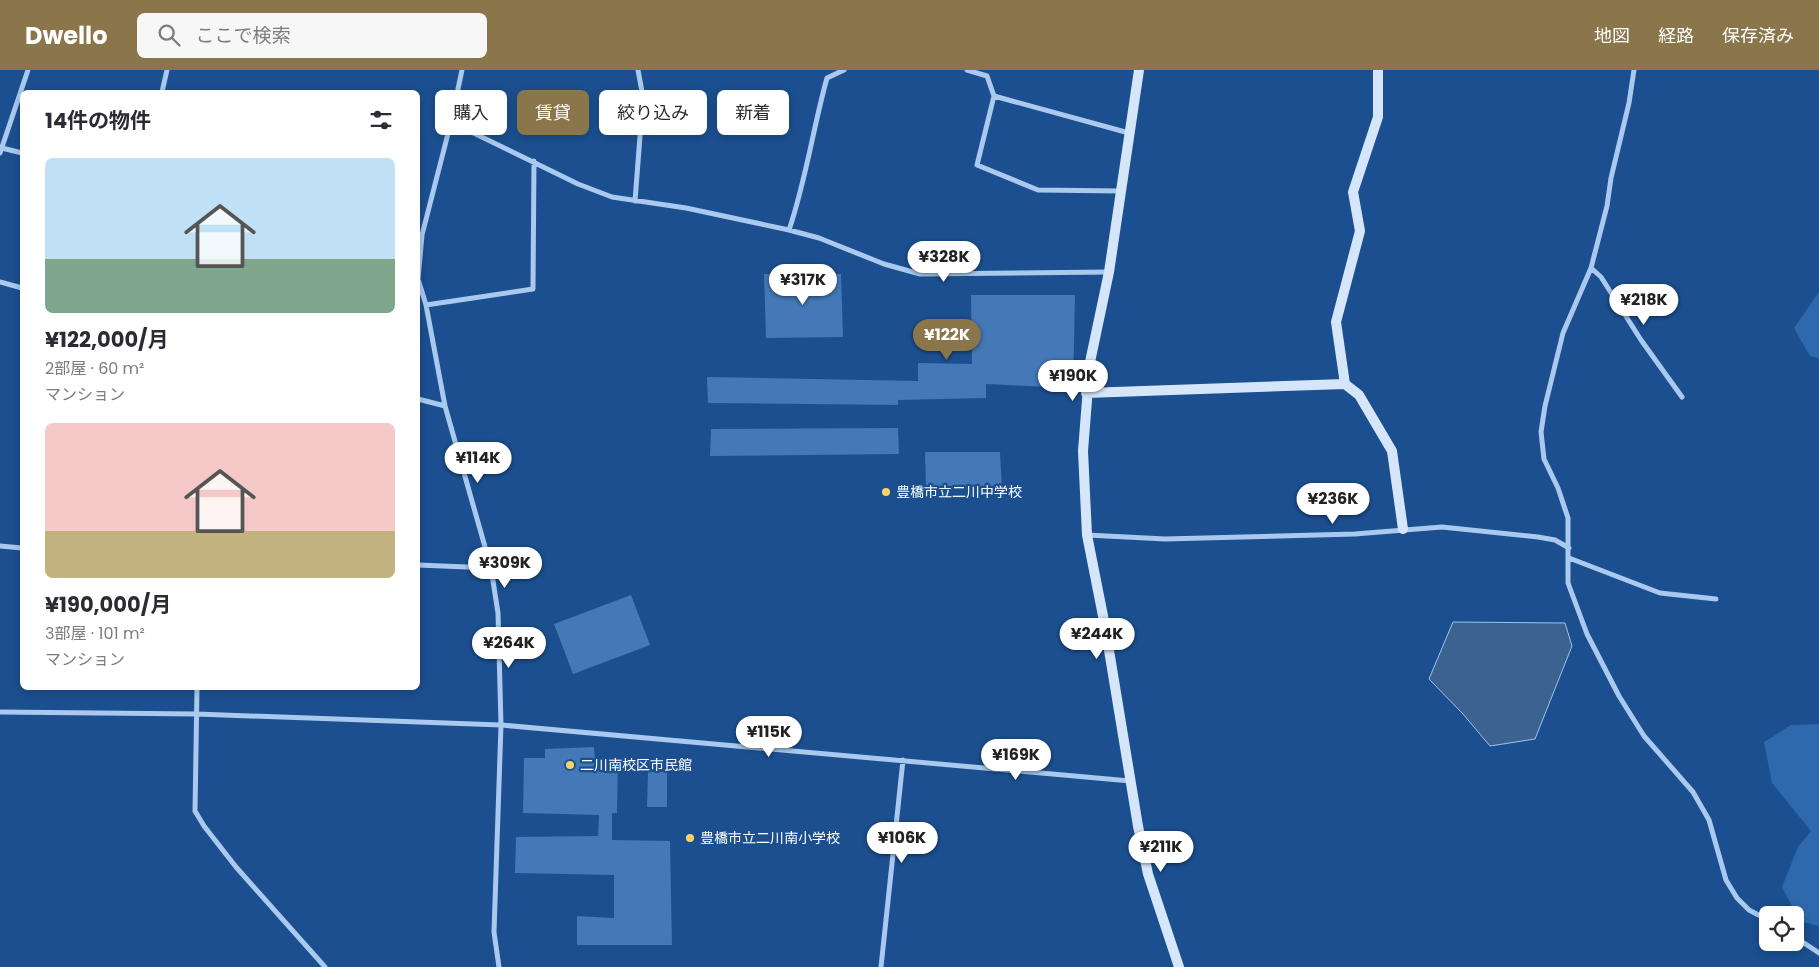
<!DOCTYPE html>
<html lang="ja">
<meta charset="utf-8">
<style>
:root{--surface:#fff;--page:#f7f7f7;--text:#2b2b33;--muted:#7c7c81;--accent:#8a764a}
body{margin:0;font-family:Poppins,"Noto Sans JP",sans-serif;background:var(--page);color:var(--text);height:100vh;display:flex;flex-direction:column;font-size:19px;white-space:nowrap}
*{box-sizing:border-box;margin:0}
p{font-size:16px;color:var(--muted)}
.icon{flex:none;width:28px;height:28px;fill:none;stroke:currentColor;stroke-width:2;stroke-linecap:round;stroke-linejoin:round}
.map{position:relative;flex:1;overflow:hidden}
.drawer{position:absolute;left:20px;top:20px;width:400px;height:600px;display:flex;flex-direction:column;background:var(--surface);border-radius:8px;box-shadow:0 2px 8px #0003}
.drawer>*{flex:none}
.top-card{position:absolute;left:435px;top:20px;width:475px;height:45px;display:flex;gap:10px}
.fabs{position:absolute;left:1759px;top:836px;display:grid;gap:10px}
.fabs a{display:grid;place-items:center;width:45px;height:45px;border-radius:8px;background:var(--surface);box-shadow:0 2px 8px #0003;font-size:25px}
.price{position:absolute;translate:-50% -42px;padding:0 11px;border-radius:18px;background:#fff;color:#222;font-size:16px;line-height:32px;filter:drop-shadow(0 1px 2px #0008)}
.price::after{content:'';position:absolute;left:50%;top:30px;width:15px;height:11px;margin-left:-8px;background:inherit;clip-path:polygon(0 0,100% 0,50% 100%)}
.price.selected{background:var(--accent);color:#fff}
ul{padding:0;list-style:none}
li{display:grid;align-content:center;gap:10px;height:265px;padding:0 25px}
li span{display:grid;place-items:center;height:155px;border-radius:8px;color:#555}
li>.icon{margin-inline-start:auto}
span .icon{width:90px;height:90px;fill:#fffc;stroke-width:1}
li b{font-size:21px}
h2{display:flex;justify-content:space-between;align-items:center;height:60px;padding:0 25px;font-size:21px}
.tag{padding:0 18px;border-radius:8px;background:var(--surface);box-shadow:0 2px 8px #0003;font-size:18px;line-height:45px}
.tag.selected{background:var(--accent);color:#fff}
header{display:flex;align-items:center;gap:30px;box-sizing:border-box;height:70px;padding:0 25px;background:var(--accent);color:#fff}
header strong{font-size:24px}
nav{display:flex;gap:28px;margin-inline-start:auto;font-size:18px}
.search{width:350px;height:45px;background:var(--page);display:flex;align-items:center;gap:12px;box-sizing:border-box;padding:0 18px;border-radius:8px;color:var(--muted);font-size:19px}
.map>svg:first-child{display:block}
</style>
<header>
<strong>Dwello</strong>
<div class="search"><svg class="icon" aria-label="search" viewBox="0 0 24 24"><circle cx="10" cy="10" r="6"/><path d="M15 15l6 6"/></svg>ここで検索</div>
<nav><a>地図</a><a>経路</a><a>保存済み</a></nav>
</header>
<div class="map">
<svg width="1819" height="897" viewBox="0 0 1819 897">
<rect width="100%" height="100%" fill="#1b4f8f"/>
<path fill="#2e69ad" d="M 1819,222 L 1819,288 L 1810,286 L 1794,258 Z
M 1819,654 L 1819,856 L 1800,851 L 1782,817 L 1798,777 L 1811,761 L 1772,713 L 1764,672 L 1791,655 Z"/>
<path fill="#3c6290" stroke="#9cc4f0" d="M 1453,552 L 1565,553 L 1572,576 L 1535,669 L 1490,676 L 1463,644 L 1429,609 Z"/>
<path fill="#4478b7" d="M 764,204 L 841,204 L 843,267 L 766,268 Z
M 971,225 L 1075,225 L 1073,318 L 986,314 L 986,328 L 898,330 L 898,335 L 708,333 L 707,307 L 918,311 L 918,293 L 972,294 Z
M 898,358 L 899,384 L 710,386 L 711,359 Z
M 925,382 L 1000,382 L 1002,419 L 926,419 Z
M 631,525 L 650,575 L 573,604 L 554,554 Z
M 594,677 L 595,689 L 618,690 L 617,743 L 612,743 L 612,770 L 670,771 L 672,875 L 577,875 L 577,846 L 614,848 L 614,805 L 515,803 L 516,767 L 598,766 L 599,745 L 523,743 L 524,688 L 545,688 L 545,679 Z
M 648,702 L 667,702 L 667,737 L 647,737 Z"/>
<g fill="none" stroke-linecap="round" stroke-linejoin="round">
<path stroke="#a9c9ee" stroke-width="5" d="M 462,0 L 451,52 L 422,165 L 418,209 L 426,235 L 445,336 L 491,498 L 498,543 L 501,655 L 494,862 L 499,897
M 967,0 L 987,6 L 994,26 L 1129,63
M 1634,0 L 1629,33 L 1611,108 L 1607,136 L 1591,198 L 1563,263 L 1545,336 L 1541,362 L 1544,389 L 1558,418 L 1568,448 L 1568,513 L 1587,564 L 1619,626 L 1644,666 L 1693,722 L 1709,750 L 1726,810 L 1737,828 L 1749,840 L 1768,850
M 162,22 L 167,0
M 994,26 L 977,95 L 1038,120 L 1120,121
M 451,52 L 578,114 L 612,127 L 686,138 L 789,160 L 819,168 L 884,194 L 920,204 L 1109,202
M 2,78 L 22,83
M 0,83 L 28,0
M 635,131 L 643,27 L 638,0
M 789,160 C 806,110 813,58 827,8 L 844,0
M 1591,198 L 1601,207 L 1641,270 L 1682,327
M 0,212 L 22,218
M 426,235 L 533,219 L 534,91
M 418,329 L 445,336
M 1087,465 L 1165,469 L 1355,464 L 1442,457 L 1538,467 L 1555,470 L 1569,478
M 0,476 L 22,478
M 1569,488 L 1660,523 L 1716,529
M 418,495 L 491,498
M 197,618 L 195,741 L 204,756 L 236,797 L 325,897
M 0,642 L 197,644 L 501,655 L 1130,711
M 1795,867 L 1819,883
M 881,897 L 903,690"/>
<path stroke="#d6e6fa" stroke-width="10" d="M 1139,0 L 1109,202 L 1090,292 L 1083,381 L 1087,465 L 1105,556 L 1138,756 L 1148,804 L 1179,897
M 1378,0 L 1378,47 L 1353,122 L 1360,161 L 1336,252 L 1345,314 L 1359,325 L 1392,381 L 1403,459
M 1086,323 L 1345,314"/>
</g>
<g fill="#ffd166" stroke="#1b4f8f" stroke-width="2">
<circle cx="886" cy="422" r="5"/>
<circle cx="570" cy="695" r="5"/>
<circle cx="690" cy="768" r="5"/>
</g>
<g text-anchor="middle" stroke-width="4.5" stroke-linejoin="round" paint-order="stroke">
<g font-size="14" fill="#fff" stroke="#1b4f8f" text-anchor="start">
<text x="896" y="427">豊橋市立二川中学校</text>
<text x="580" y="700">二川南校区市民館</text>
<text x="700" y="773">豊橋市立二川南小学校</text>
</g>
</g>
</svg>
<div class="fabs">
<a><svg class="icon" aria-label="locate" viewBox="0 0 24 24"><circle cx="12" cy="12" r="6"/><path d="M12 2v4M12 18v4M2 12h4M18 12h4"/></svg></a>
</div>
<b class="price" style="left:944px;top:213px">¥328K</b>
<b class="price" style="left:803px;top:236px">¥317K</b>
<b class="price" style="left:1644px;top:256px">¥218K</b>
<b class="price selected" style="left:947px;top:291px">¥122K</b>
<b class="price" style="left:1073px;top:332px">¥190K</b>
<b class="price" style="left:478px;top:414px">¥114K</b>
<b class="price" style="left:1333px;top:455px">¥236K</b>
<b class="price" style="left:505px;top:519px">¥309K</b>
<b class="price" style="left:1097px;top:590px">¥244K</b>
<b class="price" style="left:509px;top:599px">¥264K</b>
<b class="price" style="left:769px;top:688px">¥115K</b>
<b class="price" style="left:1016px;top:711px">¥169K</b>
<b class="price" style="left:902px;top:794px">¥106K</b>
<b class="price" style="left:1161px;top:803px">¥211K</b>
<div class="top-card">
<a class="tag">購入</a>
<a class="tag selected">賃貸</a>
<a class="tag">絞り込み</a>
<a class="tag">新着</a>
</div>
<section class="drawer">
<h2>14件の物件<svg class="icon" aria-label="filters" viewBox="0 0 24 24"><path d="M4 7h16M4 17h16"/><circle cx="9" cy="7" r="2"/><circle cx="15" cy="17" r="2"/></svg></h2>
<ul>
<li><span style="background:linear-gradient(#bfe0f5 65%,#7fa58c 0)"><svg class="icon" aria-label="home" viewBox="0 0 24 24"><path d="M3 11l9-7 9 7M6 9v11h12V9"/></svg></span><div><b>¥122,000/月</b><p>2部屋 · 60 m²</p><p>マンション</p></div></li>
<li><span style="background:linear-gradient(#f6c9c9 70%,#c2b280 0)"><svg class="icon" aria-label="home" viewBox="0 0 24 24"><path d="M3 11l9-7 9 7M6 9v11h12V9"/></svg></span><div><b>¥190,000/月</b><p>3部屋 · 101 m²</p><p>マンション</p></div></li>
</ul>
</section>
</div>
